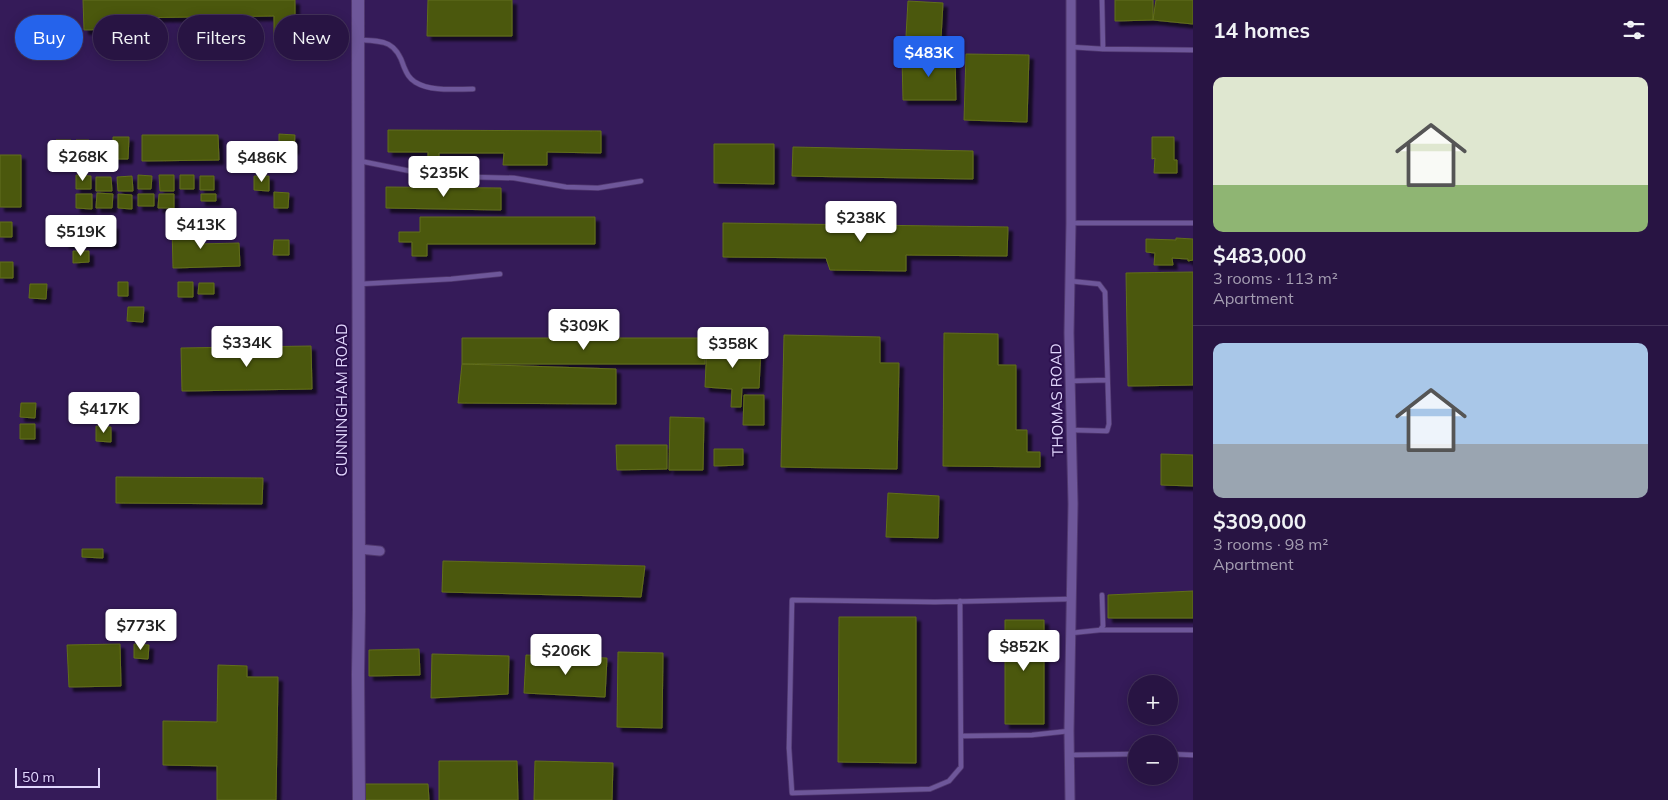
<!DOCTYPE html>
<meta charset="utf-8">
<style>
:root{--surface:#281443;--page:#301d4a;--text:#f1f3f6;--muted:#a59eb2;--line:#44335c;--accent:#2563eb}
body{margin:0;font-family:Mulish,sans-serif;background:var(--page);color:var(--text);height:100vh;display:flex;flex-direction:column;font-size:19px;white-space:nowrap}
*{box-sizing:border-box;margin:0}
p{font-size:16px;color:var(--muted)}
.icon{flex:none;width:28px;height:28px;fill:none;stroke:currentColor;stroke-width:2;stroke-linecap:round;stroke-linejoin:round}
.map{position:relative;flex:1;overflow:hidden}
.details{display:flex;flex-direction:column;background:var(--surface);width:475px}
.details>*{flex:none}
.guide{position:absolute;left:15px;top:15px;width:475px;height:45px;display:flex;gap:10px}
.tools{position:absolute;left:1128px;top:675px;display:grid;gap:10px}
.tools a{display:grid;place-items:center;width:50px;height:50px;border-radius:50%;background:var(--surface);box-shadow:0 2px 12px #0003,0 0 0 1px var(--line);font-size:25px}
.scale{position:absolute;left:15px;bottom:12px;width:85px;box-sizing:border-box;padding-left:5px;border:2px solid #e1d6fd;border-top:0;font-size:14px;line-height:18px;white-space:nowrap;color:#e1d6fd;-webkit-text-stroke:4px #2b104e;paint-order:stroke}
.price{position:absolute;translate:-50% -42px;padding:0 11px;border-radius:5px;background:#fff;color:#222;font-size:16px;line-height:32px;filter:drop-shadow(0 1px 2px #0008)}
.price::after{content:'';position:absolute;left:50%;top:30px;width:15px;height:11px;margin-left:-8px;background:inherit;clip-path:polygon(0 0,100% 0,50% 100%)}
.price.selected{background:var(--accent);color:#fff}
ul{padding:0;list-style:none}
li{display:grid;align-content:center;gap:10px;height:265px;padding:0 20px}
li+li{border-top:1px solid var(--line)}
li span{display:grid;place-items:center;height:155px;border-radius:10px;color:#555}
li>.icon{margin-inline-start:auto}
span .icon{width:90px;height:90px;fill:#fffc;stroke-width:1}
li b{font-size:21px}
h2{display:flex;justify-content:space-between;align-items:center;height:60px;padding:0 20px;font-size:21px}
.tag{padding:0 18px;border-radius:22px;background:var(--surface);box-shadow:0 2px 12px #0003,0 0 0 1px var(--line);font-size:18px;line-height:45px}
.tag.selected{background:var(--accent);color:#fff}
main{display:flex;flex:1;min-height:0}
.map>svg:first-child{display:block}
</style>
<main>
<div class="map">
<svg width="1193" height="800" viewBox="0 0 1193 800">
<defs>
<filter id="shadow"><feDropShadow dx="4.5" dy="4.5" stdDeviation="1" flood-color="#0009"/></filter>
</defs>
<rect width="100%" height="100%" fill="#351b59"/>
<path fill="#4c580b" stroke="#616e1b" filter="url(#shadow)" d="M 83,0 L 295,0 L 295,36 L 274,36 L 274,16 L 117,18 L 117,29 L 84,30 Z
M 428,0 L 512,0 L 512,36 L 427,36 Z
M 1115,0 L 1153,0 L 1153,20 L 1115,21 Z
M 1156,0 L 1193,0 L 1193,24 L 1153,20 Z
M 908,1 L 943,3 L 941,38 L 906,36 Z
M 966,54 L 1029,55 L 1027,122 L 964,120 Z
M 902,57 L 955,57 L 956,100 L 903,100 Z
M 388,130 L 601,131 L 601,153 L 547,152 L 547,165 L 503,165 L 504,153 L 439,153 L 439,165 L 428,165 L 428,152 L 388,152 Z
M 279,134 L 295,135 L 294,150 L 279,149 Z
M 142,135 L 218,135 L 219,160 L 142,161 Z
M 113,137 L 129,137 L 128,159 L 113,159 Z
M 1152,137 L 1174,137 L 1174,160 L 1177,160 L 1177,173 L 1154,173 L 1155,158 L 1152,159 Z
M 56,140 L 71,140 L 71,158 L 56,158 Z
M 76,140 L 89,140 L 89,158 L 75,158 Z
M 94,142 L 110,143 L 109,158 L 93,157 Z
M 714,144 L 774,144 L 774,184 L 714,183 Z
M 793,147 L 973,151 L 973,179 L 792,176 Z
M 0,155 L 21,155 L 21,207 L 0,207 Z
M 76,175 L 91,176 L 91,189 L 76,189 Z
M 138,175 L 152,176 L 151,189 L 138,189 Z
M 159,175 L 174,175 L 174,191 L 160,191 Z
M 180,175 L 194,175 L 194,189 L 180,189 Z
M 132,176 L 133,191 L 118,191 L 117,177 Z
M 200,176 L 214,176 L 214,190 L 200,190 Z
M 254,176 L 269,176 L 269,191 L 254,190 Z
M 96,177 L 111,177 L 112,191 L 96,191 Z
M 386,187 L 501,188 L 501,210 L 386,208 Z
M 274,192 L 289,193 L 288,208 L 274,208 Z
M 97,193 L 113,194 L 112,208 L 96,208 Z
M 76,194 L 92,194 L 92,209 L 76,208 Z
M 118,194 L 132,195 L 132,209 L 118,208 Z
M 138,194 L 154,194 L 154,206 L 138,206 Z
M 159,194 L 174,194 L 174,208 L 158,208 Z
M 201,194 L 216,194 L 216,201 L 201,201 Z
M 420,217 L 595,217 L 595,244 L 427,244 L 427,256 L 412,256 L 412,242 L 399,242 L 399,232 L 420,232 Z
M 0,222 L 12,222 L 12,237 L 0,237 Z
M 723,223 L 1008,227 L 1007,256 L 906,255 L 906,271 L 830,270 L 826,258 L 723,257 Z
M 65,224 L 114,225 L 114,244 L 65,244 Z
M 198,224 L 198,244 L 239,243 L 240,266 L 173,268 L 172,225 Z
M 1176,238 L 1193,239 L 1193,260 L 1188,261 L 1188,259 L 1172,258 L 1173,265 L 1154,265 L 1155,253 L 1146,252 L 1146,239 L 1176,240 Z
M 274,240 L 289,240 L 289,255 L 273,255 Z
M 73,251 L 89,251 L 89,262 L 73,263 Z
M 0,262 L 13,262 L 13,278 L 0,278 Z
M 1193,272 L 1193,385 L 1128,386 L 1126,273 Z
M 118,282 L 128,282 L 128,296 L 118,296 Z
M 178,282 L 193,282 L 193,297 L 178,297 Z
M 199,283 L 214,283 L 214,294 L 198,294 Z
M 30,284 L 47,284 L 46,299 L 29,298 Z
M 128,307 L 144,307 L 143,322 L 127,321 Z
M 944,333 L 998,334 L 998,365 L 1016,365 L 1016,430 L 1027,430 L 1027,452 L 1040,452 L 1040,467 L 943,466 Z
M 784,335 L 880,337 L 880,363 L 899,363 L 897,469 L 781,467 Z
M 462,338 L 705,338 L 705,364 L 462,364 Z
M 707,344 L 761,347 L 759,388 L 742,388 L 741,407 L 731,407 L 732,389 L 705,387 Z
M 311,346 L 312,389 L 182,391 L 181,348 Z
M 462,364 L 616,369 L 616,404 L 458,403 Z
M 744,395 L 764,395 L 764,425 L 743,425 Z
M 21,403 L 36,403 L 35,418 L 20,417 Z
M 670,417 L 704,418 L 703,470 L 669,470 Z
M 20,424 L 35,424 L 35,439 L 20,439 Z
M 96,426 L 111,427 L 111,442 L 96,441 Z
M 616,445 L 667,445 L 667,469 L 617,470 Z
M 714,449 L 743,449 L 743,465 L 714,466 Z
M 1161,454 L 1193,455 L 1193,486 L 1161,485 Z
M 116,477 L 263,478 L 262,504 L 116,503 Z
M 888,493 L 939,496 L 938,538 L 886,537 Z
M 82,549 L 103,549 L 103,558 L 82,557 Z
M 443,561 L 645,566 L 641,597 L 442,592 Z
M 1193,591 L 1193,618 L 1108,618 L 1108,595 Z
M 839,617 L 916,617 L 916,763 L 838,762 Z
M 1005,620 L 1044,620 L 1044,724 L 1005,724 Z
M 120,644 L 121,686 L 69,687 L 67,645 Z
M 134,644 L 149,645 L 148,659 L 134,658 Z
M 419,649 L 420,675 L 369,676 L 369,650 Z
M 618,652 L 663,653 L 662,728 L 617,727 Z
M 432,654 L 509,656 L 508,694 L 431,698 Z
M 526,655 L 607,658 L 605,697 L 524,693 Z
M 218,665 L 247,666 L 247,677 L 278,677 L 276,800 L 217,800 L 217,766 L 163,765 L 163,721 L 217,722 Z
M 439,761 L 517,761 L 518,800 L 439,800 Z
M 535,761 L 613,763 L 612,800 L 534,800 Z
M 359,784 L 428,784 L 429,800 L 359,800 Z"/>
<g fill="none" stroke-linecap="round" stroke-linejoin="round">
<defs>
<path id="lane" d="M 1102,0 L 1103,49
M 360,40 C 384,41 396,41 404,67 C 407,74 409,78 415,82 C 431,92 455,89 473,89
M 1071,47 L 1103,49 L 1193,50
M 360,161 L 435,176 L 514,178 L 566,187 L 598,188 L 641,181
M 1071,223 L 1193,223
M 1070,281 L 1099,284 L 1105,292 L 1109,424 L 1107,431 L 1071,430
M 360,284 L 451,279 L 500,274
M 1070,381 L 1107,380
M 960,601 L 961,767 L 949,781 L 930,789 L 792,793 L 789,748 L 792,600 L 935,602 L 1071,599
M 1100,630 L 1193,630
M 1071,633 L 1100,630 L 1103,626 L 1102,595
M 961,736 L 1032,735 L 1069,731
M 1169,754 L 1193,755
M 1069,755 L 1136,754"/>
<path id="street" d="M 359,549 L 380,551
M 1070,800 L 1069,731 L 1073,504 L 1069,333 L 1071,223 L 1071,0"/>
<path id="secondary" d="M 358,0 L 359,609 L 358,674 L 359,800"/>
</defs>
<use href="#lane" stroke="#50386f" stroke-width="6"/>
<use href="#street" stroke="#50386f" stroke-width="11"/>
<use href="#secondary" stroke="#50386f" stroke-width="14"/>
<use href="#lane" stroke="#6e579a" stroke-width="4.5"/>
<use href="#street" stroke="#6e579a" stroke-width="9"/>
<use href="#secondary" stroke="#6e579a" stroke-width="12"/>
</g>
<g text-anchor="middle" stroke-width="4" stroke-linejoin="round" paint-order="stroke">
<g font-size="15" fill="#e1d6fd" stroke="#2b104e">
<text transform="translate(342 400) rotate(-90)" y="5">CUNNINGHAM ROAD</text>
<text transform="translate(1057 400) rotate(-91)" y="5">THOMAS ROAD</text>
</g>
</g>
</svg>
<div class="tools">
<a>+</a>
<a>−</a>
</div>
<div class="scale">50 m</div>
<b class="price selected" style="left:929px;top:78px">$483K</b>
<b class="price" style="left:83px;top:182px">$268K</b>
<b class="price" style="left:262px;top:183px">$486K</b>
<b class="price" style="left:444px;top:198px">$235K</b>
<b class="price" style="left:861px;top:243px">$238K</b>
<b class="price" style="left:201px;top:250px">$413K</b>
<b class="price" style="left:81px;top:257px">$519K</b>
<b class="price" style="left:584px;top:351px">$309K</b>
<b class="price" style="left:247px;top:368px">$334K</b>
<b class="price" style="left:733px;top:369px">$358K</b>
<b class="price" style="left:104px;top:434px">$417K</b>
<b class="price" style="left:141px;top:651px">$773K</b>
<b class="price" style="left:1024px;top:672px">$852K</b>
<b class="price" style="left:566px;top:676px">$206K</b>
<div class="guide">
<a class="tag selected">Buy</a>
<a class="tag">Rent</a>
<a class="tag">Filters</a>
<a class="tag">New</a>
</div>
</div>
<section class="details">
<h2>14 homes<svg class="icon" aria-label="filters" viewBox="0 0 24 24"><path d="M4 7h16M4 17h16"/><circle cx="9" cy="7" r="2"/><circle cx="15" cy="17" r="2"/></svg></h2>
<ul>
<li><span style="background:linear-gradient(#dfe7d0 70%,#8fb573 0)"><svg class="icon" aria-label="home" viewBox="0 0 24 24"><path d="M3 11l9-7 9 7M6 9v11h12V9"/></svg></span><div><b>$483,000</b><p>3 rooms · 113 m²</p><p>Apartment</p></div></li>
<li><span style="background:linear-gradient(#a9c7e8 65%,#9aa5b1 0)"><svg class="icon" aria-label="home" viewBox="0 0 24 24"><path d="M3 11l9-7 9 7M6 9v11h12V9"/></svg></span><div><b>$309,000</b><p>3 rooms · 98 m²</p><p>Apartment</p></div></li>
</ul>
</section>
</main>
